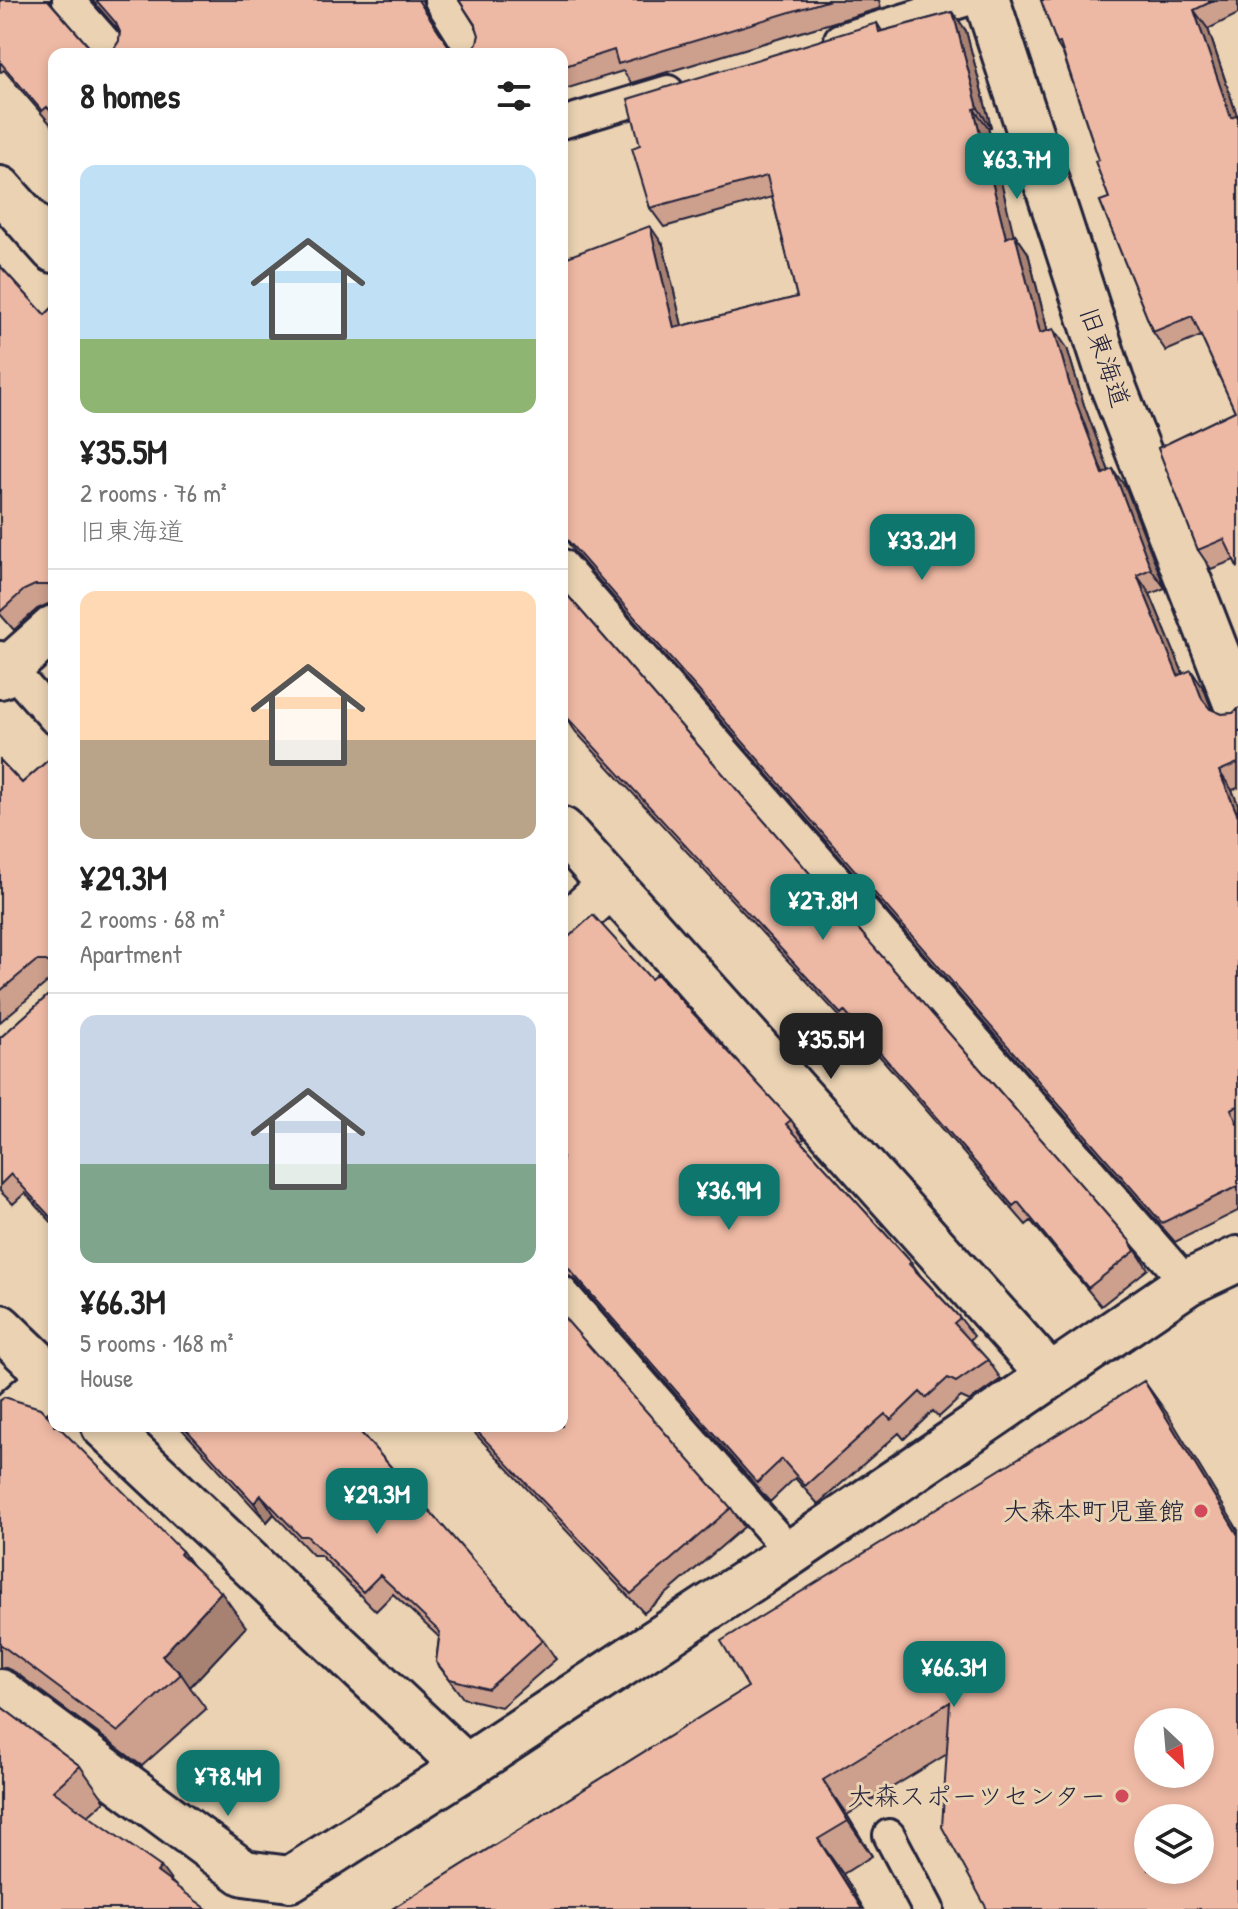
<!DOCTYPE html>
<meta charset="utf-8">
<style>
:root{--surface:#fff;--page:#f2f2f2;--text:#222;--muted:#767676;--line:#e0e0e0;--accent:#0f766e}
body{margin:0;font-family:"Patrick Hand","Klee One",sans-serif;background:var(--page);color:var(--text);height:100vh;display:flex;flex-direction:column;font-size:30px;white-space:nowrap}
*{box-sizing:border-box;margin:0}
p{font-size:26px;color:var(--muted)}
.icon{flex:none;width:44px;height:44px;fill:none;stroke:currentColor;stroke-width:2;stroke-linecap:round;stroke-linejoin:round}
.map{position:relative;flex:1;overflow:hidden}
.sheet{position:absolute;left:48px;top:48px;width:520px;height:1384px;display:flex;flex-direction:column;background:var(--surface);border-radius:16px;box-shadow:0 4px 12px #0003}
.sheet>*{flex:none}
.needle{width:52px;rotate:154deg}
.tools{position:absolute;left:1134px;top:1708px;display:grid;gap:16px}
.tools a{display:grid;place-items:center;width:80px;height:80px;border-radius:50%;background:var(--surface);box-shadow:0 4px 12px #0003;font-size:40px}
.price{position:absolute;translate:-50% -68px;padding:0 18px;border-radius:16px;background:var(--accent);color:#fff;font-size:26px;line-height:52px;filter:drop-shadow(0 2px 4px #0008)}
.price::after{content:'';position:absolute;left:50%;top:48px;width:24px;height:18px;margin-left:-12px;background:inherit;clip-path:polygon(0 0,100% 0,50% 100%)}
.price.current{background:#222;color:#fff}
ul{padding:0;list-style:none}
li{display:grid;align-content:center;gap:16px;height:424px;padding:0 32px}
li+li{border-top:2px solid var(--line)}
li span{display:grid;place-items:center;height:248px;border-radius:16px;color:#555}
li>.icon{margin-inline-start:auto}
span .icon{width:144px;height:144px;fill:#fffc;stroke-width:1}
li b{font-size:34px}
h2{display:flex;justify-content:space-between;align-items:center;height:96px;padding:0 32px;font-size:34px}
.map>svg:first-child{display:block}
</style>
<div class="map">
<svg width="1238" height="1909" viewBox="0 0 1238 1909">
<rect width="100%" height="100%" fill="#ead2b2"/>
<filter id="ink" filterUnits="userSpaceOnUse"><feTurbulence type="fractalNoise" baseFrequency=".0125" numOctaves="2"/><feDisplacementMap in="SourceGraphic" scale="16" xChannelSelector="R" yChannelSelector="G"/><feConvolveMatrix kernelMatrix="1 2 1 2 8 2 1 2 1" color-interpolation-filters="sRGB"/></filter>
<g filter="url(#ink)">
<g fill="none" stroke-linecap="round" stroke-linejoin="round">
<defs>
<path id="service" d="M 68,0 L 116,54
M 440,0 L 474,54
M 840,39 L 968,0
M 562,123 L 668,91
M 562,565 L 1187,1283
M 0,657 L 54,718
M 562,1292 L 791,1553
M 889,1835 L 928,1909"/>
<path id="minor" d="M 987,0 L 1111,381 L 1238,708
M 0,189 L 54,250
M 0,676 L 54,628
M 562,830 L 1050,1376
M 562,929 L 610,886
M 0,1327 L 54,1379
M 0,1424 L 54,1376
M 104,1426 L 466,1767 L 791,1553 L 1187,1283 L 1238,1259
M 0,1692 L 244,1873 L 290,1879 L 466,1767"/>
</defs>
<use href="#service" stroke="#22223b" stroke-width="36"/>
<use href="#minor" stroke="#22223b" stroke-width="50"/>
<use href="#service" stroke="#ead2b2" stroke-width="30"/>
<use href="#minor" stroke="#ead2b2" stroke-width="44"/>
</g>
<path fill="#cd9f8d" stroke="#22223b" stroke-width="2" d="M 0,0 L 51,0 L 51,3 L 90,48 L 98,52 L 107,52 L 114,49 L 119,41 L 120,32 L 92,0 L 422,0 L 425,10 L 452,51 L 461,53 L 471,50 L 477,43 L 479,35 L 476,26 L 459,0 L 879,0 L 881,8 L 631,83 L 623,71 L 562,90 L 562,54 L 54,54 L 54,128 L 4,70 L 1,72 L 0,71 Z
M 1041,0 L 1238,0 L 1238,14 L 1208,29 L 1237,115 L 1238,115 L 1238,568 L 1234,560 L 1211,569 L 1198,550 L 1158,448 L 1235,411 L 1201,336 L 1166,351 L 1153,332 L 1100,201 L 1109,198 L 1095,161 L 1099,160 L 1063,54 L 1057,44 Z
M 953,12 L 966,31 L 991,127 L 988,127 L 1013,235 L 1015,234 L 1028,253 L 1048,331 L 1067,348 L 1084,405 L 1109,471 L 1126,488 L 1165,588 L 1150,594 L 1183,674 L 1204,689 L 1212,710 L 1222,714 L 1233,713 L 1238,709 L 1238,788 L 1232,790 L 1238,804 L 1238,1211 L 1175,1242 L 575,553 L 562,534 L 663,245 L 682,326 L 797,297 L 772,197 L 664,227 L 650,208 L 640,145 L 877,23 L 882,31 Z
M 0,266 L 45,315 L 54,306 L 54,604 L 48,604 L 37,609 L 14,630 L 0,614 Z
M 562,589 L 1129,1240 L 1148,1269 L 1101,1306 L 1031,1221 L 1026,1225 L 857,1030 L 854,1032 L 576,732 L 563,713 L 564,712 L 562,709 Z
M 54,755 L 54,980 L 50,980 L 0,1022 L 0,760 L 22,783 Z
M 562,943 L 651,979 L 791,1120 L 804,1139 L 801,1141 L 911,1262 L 921,1276 L 960,1318 L 974,1336 L 970,1340 L 988,1360 L 1001,1379 L 970,1401 L 961,1397 L 939,1417 L 933,1411 L 904,1439 L 899,1433 L 818,1504 L 795,1478 L 770,1502 L 576,1280 L 567,1275 L 562,1275 Z
M 54,990 L 54,1225 L 25,1193 L 13,1204 L 0,1191 L 0,1038 Z
M 0,1401 L 182,1551 L 193,1567 L 246,1627 L 190,1687 L 206,1709 L 142,1766 L 15,1672 L 4,1667 L 0,1668 Z
M 1169,1416 L 947,1754 L 847,1815 L 872,1856 L 843,1874 L 392,1909 L 748,1687 Z
M 179,1426 L 355,1426 L 543,1640 L 556,1659 L 501,1707 L 463,1698 L 436,1662 L 439,1637 L 393,1594 L 376,1611 L 320,1555 L 313,1555 L 274,1514 L 267,1522 Z
M 468,1426 L 562,1426 L 731,1508 L 744,1527 L 644,1613 Z
M 0,1706 L 80,1766 L 105,1801 L 88,1816 L 174,1884 L 0,1909 Z"/>
<path fill="#a78273" stroke="#22223b" stroke-width="2" d="M 1194,10 L 1208,29 L 1238,119 L 1231,118 Z
M 953,12 L 966,31 L 991,127 L 978,108 Z
M 974,109 L 988,127 L 1019,257 L 1006,238 Z
M 650,226 L 663,245 L 687,347 L 674,328 Z
M 1015,234 L 1028,253 L 1053,352 L 1040,333 Z
M 1054,329 L 1067,348 L 1084,405 L 1117,493 L 1103,474 L 1070,386 Z
M 1113,469 L 1126,488 L 1165,588 L 1151,569 Z
M 1137,575 L 1150,594 L 1192,695 L 1178,676 Z
M 1191,670 L 1204,689 L 1215,718 L 1202,699 Z
M 1219,771 L 1232,790 L 1238,804 L 1238,816 Z
M 1144,1381 L 1169,1416 L 1238,1530 L 1238,1535 Z
M 261,1495 L 274,1514 L 267,1522 L 254,1503 Z
M 182,1551 L 207,1586 L 180,1554 Z
M 221,1592 L 246,1627 L 190,1687 L 181,1674 L 162,1656 Z
M 823,1780 L 847,1815 L 872,1856 L 848,1821 Z
M 818,1839 L 843,1874 L 864,1909 L 862,1909 Z
M 161,1867 L 186,1901 L 157,1872 Z"/>
<path fill="#eeb9a4" stroke="#22223b" stroke-width="2" fill-rule="evenodd" d="M 0,0 L 48,0 L 90,48 L 98,52 L 107,52 L 114,49 L 119,41 L 120,32 L 116,23 L 96,0 L 418,0 L 452,51 L 461,53 L 471,50 L 477,43 L 479,35 L 476,26 L 459,0 L 830,0 L 618,64 L 614,50 L 562,67 L 562,54 L 54,54 L 54,115 L 47,107 L 42,111 L 0,62 Z
M 1041,0 L 1215,0 L 1194,10 L 1231,118 L 1238,115 L 1238,568 L 1224,539 L 1198,550 L 1158,448 L 1235,411 L 1192,316 L 1153,332 L 1100,201 L 1109,198 L 1095,161 L 1099,160 L 1060,43 L 1057,44 Z
M 953,12 L 978,108 L 974,109 L 1006,238 L 1015,234 L 1040,333 L 1054,329 L 1070,386 L 1103,474 L 1113,469 L 1151,569 L 1137,575 L 1178,676 L 1191,670 L 1202,699 L 1210,709 L 1222,714 L 1233,713 L 1238,709 L 1238,763 L 1219,771 L 1238,816 L 1238,1106 L 1231,1109 L 1238,1125 L 1238,1186 L 1162,1223 L 562,534 L 562,259 L 650,226 L 674,328 L 797,297 L 767,176 L 650,208 L 632,148 L 640,145 L 628,99 L 877,23 L 879,32 Z
M 0,266 L 45,315 L 54,306 L 54,589 L 48,585 L 35,585 L 24,590 L 1,611 L 0,610 Z
M 562,589 L 1129,1240 L 1135,1251 L 1088,1288 L 1018,1202 L 1013,1206 L 844,1011 L 841,1014 L 563,713 L 566,710 L 562,706 Z
M 54,629 L 54,641 L 49,635 Z
M 54,755 L 54,966 L 46,961 L 36,961 L 0,991 L 0,760 L 22,783 Z
M 593,915 L 651,979 L 657,974 L 791,1120 L 786,1124 L 911,1262 L 909,1264 L 960,1318 L 954,1323 L 988,1360 L 956,1382 L 948,1378 L 926,1398 L 920,1392 L 891,1420 L 885,1414 L 805,1486 L 782,1459 L 757,1483 L 562,1261 L 562,943 Z
M 54,990 L 54,1221 L 11,1174 L 0,1185 L 0,1038 Z
M 562,1315 L 731,1508 L 631,1594 L 472,1426 L 562,1426 Z
M 1144,1381 L 1238,1535 L 1238,1909 L 987,1909 L 942,1827 L 950,1702 L 823,1780 L 848,1821 L 818,1839 L 862,1909 L 392,1909 L 748,1687 L 721,1641 ZM 1148,1722 L 1200,1722 L 1200,1774 L 1148,1774 ZM 1148,1818 L 1200,1818 L 1200,1870 L 1148,1870 Z
M 4,1397 L 40,1408 L 54,1422 L 54,1426 L 58,1426 L 182,1551 L 180,1554 L 221,1592 L 162,1656 L 181,1674 L 118,1732 L 0,1644 L 0,1401 Z
M 183,1426 L 355,1426 L 543,1640 L 488,1689 L 450,1679 L 436,1662 L 440,1632 L 380,1575 L 363,1592 L 307,1536 L 300,1536 L 261,1495 L 254,1503 Z
M 0,1706 L 80,1766 L 53,1791 L 161,1867 L 157,1872 L 207,1909 L 0,1909 Z"/>
</g>
<g fill="#d1495b" stroke="#ead2b2" stroke-width="3">
<circle cx="1201" cy="1511" r="8"/>
<circle cx="1122" cy="1796" r="8"/>
</g>
<g text-anchor="middle" stroke-width="6" stroke-linejoin="round" paint-order="stroke">
<g font-size="26" fill="#22223b" stroke="#ead2b2">
<text transform="translate(1105 357) rotate(71)" y="9">旧東海道</text>
</g>
<g font-size="26" fill="#22223b" stroke="#ead2b2" text-anchor="end">
<text x="1185" y="1520">大森本町児童館</text>
<text x="1106" y="1805">大森スポーツセンター</text>
</g>
</g>
</svg>
<div class="tools">
<a><svg class="needle" viewBox="-14 -14 28 28"><path d="M0-13l5 13h-10z" fill="#e53935"/><path d="M0 13l5-13h-10z" fill="#767676"/></svg></a>
<a><svg class="icon" aria-label="layers" viewBox="0 0 24 24"><path d="M12 4l9 5-9 5-9-5zM3 14l9 5 9-5"/></svg></a>
</div>
<b class="price" style="left:1017px;top:201px">¥63.7M</b>
<b class="price" style="left:922px;top:582px">¥33.2M</b>
<b class="price" style="left:823px;top:942px">¥27.8M</b>
<b class="price current" style="left:831px;top:1081px">¥35.5M</b>
<b class="price" style="left:729px;top:1232px">¥36.9M</b>
<b class="price" style="left:377px;top:1536px">¥29.3M</b>
<b class="price" style="left:954px;top:1709px">¥66.3M</b>
<b class="price" style="left:228px;top:1818px">¥78.4M</b>
<section class="sheet">
<h2>8 homes<svg class="icon" aria-label="filters" viewBox="0 0 24 24"><path d="M4 7h16M4 17h16"/><circle cx="9" cy="7" r="2"/><circle cx="15" cy="17" r="2"/></svg></h2>
<ul>
<li><span style="background:linear-gradient(#bfe0f5 70%,#8fb573 0)"><svg class="icon" aria-label="home" viewBox="0 0 24 24"><path d="M3 11l9-7 9 7M6 9v11h12V9"/></svg></span><div><b>¥35.5M</b><p>2 rooms · 76 m²</p><p>旧東海道</p></div></li>
<li><span style="background:linear-gradient(#ffd9b3 60%,#b9a48a 0)"><svg class="icon" aria-label="home" viewBox="0 0 24 24"><path d="M3 11l9-7 9 7M6 9v11h12V9"/></svg></span><div><b>¥29.3M</b><p>2 rooms · 68 m²</p><p>Apartment</p></div></li>
<li><span style="background:linear-gradient(#c9d6e8 60%,#7fa58c 0)"><svg class="icon" aria-label="home" viewBox="0 0 24 24"><path d="M3 11l9-7 9 7M6 9v11h12V9"/></svg></span><div><b>¥66.3M</b><p>5 rooms · 168 m²</p><p>House</p></div></li>
</ul>
</section>
</div>
